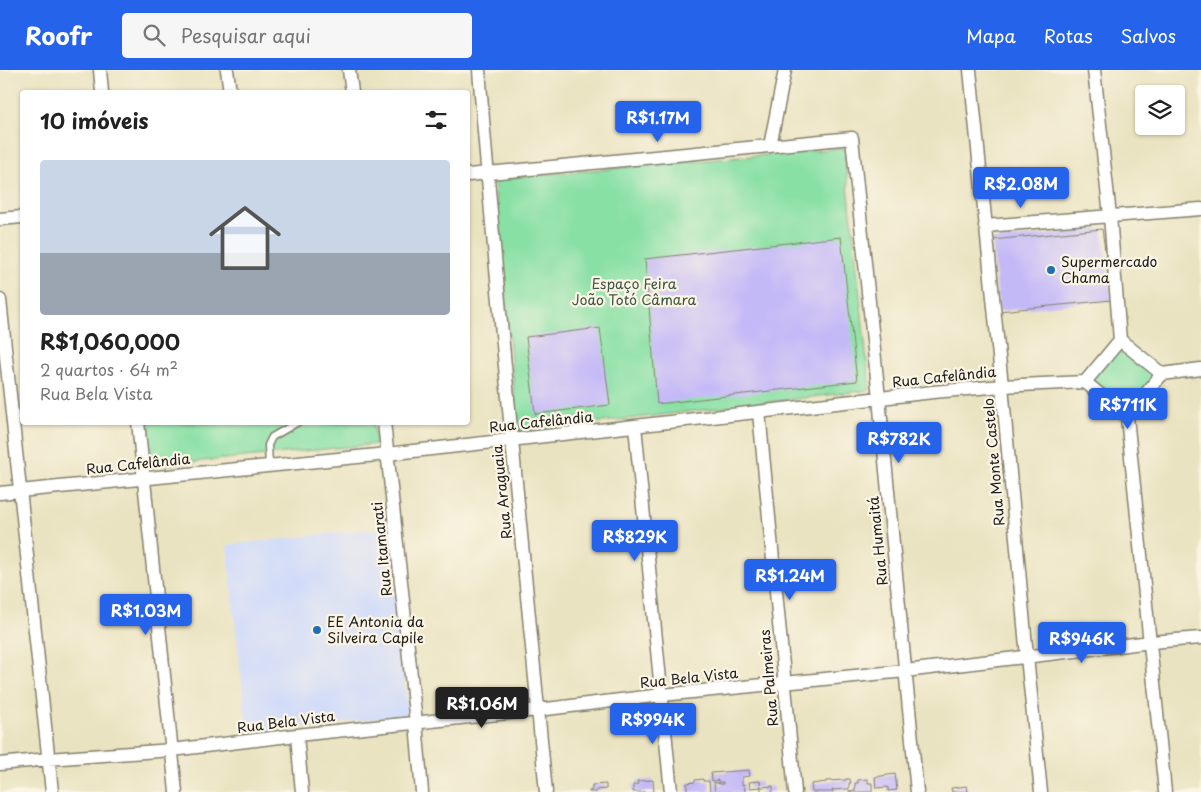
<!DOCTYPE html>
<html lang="pt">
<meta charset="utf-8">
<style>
:root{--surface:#fff;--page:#f6f6f6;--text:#222;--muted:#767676;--line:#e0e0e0;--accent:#2563eb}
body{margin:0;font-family:"Playpen Sans",sans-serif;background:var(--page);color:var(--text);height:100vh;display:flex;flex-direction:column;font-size:19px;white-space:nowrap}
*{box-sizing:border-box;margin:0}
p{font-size:16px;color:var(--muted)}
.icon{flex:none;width:28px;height:28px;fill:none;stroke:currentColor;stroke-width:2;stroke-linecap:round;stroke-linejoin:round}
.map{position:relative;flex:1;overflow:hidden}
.sheet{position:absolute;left:20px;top:20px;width:450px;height:335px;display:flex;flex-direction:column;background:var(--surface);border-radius:5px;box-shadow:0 1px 4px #0004}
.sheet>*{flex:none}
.buttons{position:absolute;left:1135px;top:15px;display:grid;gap:10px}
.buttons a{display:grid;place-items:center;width:50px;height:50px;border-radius:5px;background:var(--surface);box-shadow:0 1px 4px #0004;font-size:25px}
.price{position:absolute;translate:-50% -42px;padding:0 11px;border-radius:5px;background:var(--accent);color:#fff;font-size:16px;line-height:32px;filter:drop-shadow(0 1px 2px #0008)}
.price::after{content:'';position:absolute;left:50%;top:30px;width:15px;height:11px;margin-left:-8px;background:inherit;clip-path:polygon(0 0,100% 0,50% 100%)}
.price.selected{background:#222;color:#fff}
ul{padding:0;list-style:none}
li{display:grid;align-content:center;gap:10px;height:265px;padding:0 20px}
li+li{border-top:1px solid var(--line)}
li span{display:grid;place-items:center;height:155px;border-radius:5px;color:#555}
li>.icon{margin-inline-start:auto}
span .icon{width:90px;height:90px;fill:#fffc;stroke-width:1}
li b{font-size:21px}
h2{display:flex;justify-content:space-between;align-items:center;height:60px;padding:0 20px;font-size:21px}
header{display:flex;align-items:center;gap:30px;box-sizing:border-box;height:70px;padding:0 25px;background:var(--accent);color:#fff}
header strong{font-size:24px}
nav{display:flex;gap:28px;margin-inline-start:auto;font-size:18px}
.search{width:350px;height:45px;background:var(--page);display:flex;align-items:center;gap:12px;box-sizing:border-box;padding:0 18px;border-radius:5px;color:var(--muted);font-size:19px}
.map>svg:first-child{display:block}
</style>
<header>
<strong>Roofr</strong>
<div class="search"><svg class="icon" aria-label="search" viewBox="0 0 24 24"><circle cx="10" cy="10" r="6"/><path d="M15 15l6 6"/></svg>Pesquisar aqui</div>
<nav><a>Mapa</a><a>Rotas</a><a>Salvos</a></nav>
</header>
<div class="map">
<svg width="1201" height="722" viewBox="0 0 1201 722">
<rect width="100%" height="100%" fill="#fcf5e5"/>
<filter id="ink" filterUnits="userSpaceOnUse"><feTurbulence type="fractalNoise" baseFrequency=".02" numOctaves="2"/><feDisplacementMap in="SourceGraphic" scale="10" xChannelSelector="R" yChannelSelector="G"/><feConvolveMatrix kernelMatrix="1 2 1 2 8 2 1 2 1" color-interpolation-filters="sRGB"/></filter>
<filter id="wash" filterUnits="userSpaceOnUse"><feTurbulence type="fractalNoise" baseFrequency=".0096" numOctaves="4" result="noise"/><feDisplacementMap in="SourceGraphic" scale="20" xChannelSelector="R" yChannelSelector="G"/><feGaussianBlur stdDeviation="1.12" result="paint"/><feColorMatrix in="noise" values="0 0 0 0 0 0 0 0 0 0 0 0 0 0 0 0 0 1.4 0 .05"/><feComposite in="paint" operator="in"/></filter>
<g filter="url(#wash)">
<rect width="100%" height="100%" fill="#eae3c1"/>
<path fill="#cfdafa" d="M 388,457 L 408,645 L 247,663 L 227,475 Z"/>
<path fill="#88e0a4" stroke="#527e60" d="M 844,78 L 870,320 L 518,362 L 494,109 Z
M 1119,273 L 1158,305 L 1127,343 L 1088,311 Z
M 148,353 L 373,353 L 376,374 L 153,396 Z"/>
<g id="blocks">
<path fill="#c4b9f7" d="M 1102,159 L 1112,230 L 999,241 L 992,170 Z
M 841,167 L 857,311 L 657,334 L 645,189 Z
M 600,258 L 610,335 L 535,344 L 526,267 Z
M 749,700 L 750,706 L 742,707 L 742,715 L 744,714 L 745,722 L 715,722 L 714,712 L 720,714 L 723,714 L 723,712 L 718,712 L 718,710 L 712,711 L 711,703 Z
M 895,704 L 897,720 L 888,721 L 888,717 L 876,718 L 875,707 Z
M 703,709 L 703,711 L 709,711 L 710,722 L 687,722 L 687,713 L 695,712 L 695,710 Z
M 846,709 L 850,709 L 851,713 L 849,713 L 849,719 L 832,720 L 833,722 L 812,722 L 811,714 L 826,712 L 826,711 L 846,710 Z
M 868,709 L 868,713 L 872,713 L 872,722 L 849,722 L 849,721 L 855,720 L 855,713 L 858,713 L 858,710 Z
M 653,710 L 654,722 L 633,722 L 633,715 L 638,714 L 637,711 Z
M 760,711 L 761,717 L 750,718 L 749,712 Z
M 606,714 L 606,719 L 596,720 L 597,722 L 589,722 L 589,721 L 592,720 L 592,715 Z
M 773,716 L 773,722 L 761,722 L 761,717 Z
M 967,716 L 968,722 L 952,722 L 951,718 Z"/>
</g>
</g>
<g filter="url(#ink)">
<use href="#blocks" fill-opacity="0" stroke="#83806e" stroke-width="1"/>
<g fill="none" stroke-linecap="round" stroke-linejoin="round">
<defs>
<path id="lane" d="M 269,396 L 268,375 L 272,367 L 298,352"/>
<path id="street" d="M 100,0 L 102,22
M 227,0 L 230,22
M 349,0 L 352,22
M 479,0 C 498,241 523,481 546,722
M 970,0 L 1002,316 L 1027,587 L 1041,722
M 1094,0 L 1110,146 L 1120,270
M 770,76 L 785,0
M 468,105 L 852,68 L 879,328 L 917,722
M 0,149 L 22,147
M 985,156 L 1201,139
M 0,230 L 52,722
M 1120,270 L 1162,304 L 1127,347 L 1085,312 Z
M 1162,304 L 1201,299
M 759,342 L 795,722
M 1127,347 L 1165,722
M 138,352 L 176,722
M 384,352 L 416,653 L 422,722
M 635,356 L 671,722
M 0,423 L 387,384 L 933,322 L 1002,316 L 1085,312
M 297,665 L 302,722
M 0,694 L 48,689 L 172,680 L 297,665 L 538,640 L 662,625 L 905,601 L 1151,572 L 1201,568"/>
</defs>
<use href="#lane" stroke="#83806e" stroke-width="9"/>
<use href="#street" stroke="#83806e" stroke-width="15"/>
<use href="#lane" stroke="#fff" stroke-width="6"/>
<use href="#street" stroke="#fff" stroke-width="12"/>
</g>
</g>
<g fill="#1f6fb2" stroke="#fcf5e5" stroke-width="2">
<circle cx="1051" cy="200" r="5"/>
<circle cx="317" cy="560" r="5"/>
</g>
<g text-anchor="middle" stroke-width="4.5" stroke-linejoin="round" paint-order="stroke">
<g font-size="14" fill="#1c1c1c" stroke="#fcf5e5" text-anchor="start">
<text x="1061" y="197">Supermercado<tspan x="1061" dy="16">Chama</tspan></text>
<text x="327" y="557">EE Antonia da<tspan x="327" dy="16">Silveira Capile</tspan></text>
</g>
<g font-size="14" fill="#3c5745" stroke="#fcf5e5">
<text x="634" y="219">Espaço Feira<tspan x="634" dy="16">João Totó Câmara</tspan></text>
</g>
<g font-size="14" fill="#1c1c1c" stroke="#fcf5e5">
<text transform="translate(944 307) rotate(-6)" y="5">Rua Cafelândia</text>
<text transform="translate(541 352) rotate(-6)" y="5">Rua Cafelândia</text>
<text transform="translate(994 392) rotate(-95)" y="5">Rua Monte Castelo</text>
<text transform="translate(138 394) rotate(-6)" y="5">Rua Cafelândia</text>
<text transform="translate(502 422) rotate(-96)" y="5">Rua Araguaia</text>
<text transform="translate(878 471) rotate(-96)" y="5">Rua Humaitá</text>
<text transform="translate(382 479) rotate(-96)" y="5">Rua Itamarati</text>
<text transform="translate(689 608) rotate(-6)" y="5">Rua Bela Vista</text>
<text transform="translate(769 608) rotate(-95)" y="5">Rua Palmeiras</text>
<text transform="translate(286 652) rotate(-7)" y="5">Rua Bela Vista</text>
</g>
</g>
</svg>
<div class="buttons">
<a><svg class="icon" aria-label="layers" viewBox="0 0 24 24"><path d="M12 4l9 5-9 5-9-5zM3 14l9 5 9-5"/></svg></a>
</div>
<b class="price" style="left:658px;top:73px">R$1.17M</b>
<b class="price" style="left:1021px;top:139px">R$2.08M</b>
<b class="price" style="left:1128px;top:360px">R$711K</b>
<b class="price" style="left:899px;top:394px">R$782K</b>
<b class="price" style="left:635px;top:492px">R$829K</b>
<b class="price" style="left:790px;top:531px">R$1.24M</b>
<b class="price" style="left:146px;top:566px">R$1.03M</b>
<b class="price" style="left:1082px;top:594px">R$946K</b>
<b class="price selected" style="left:482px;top:659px">R$1.06M</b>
<b class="price" style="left:653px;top:675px">R$994K</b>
<section class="sheet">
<h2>10 imóveis<svg class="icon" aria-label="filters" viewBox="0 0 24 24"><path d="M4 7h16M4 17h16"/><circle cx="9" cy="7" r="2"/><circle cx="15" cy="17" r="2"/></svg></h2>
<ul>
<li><span style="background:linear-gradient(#c9d6e8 60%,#9aa5b1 0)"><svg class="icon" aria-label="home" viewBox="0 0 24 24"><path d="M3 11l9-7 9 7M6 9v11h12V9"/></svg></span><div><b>R$1,060,000</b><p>2 quartos · 64 m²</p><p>Rua Bela Vista</p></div></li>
</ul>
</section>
</div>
